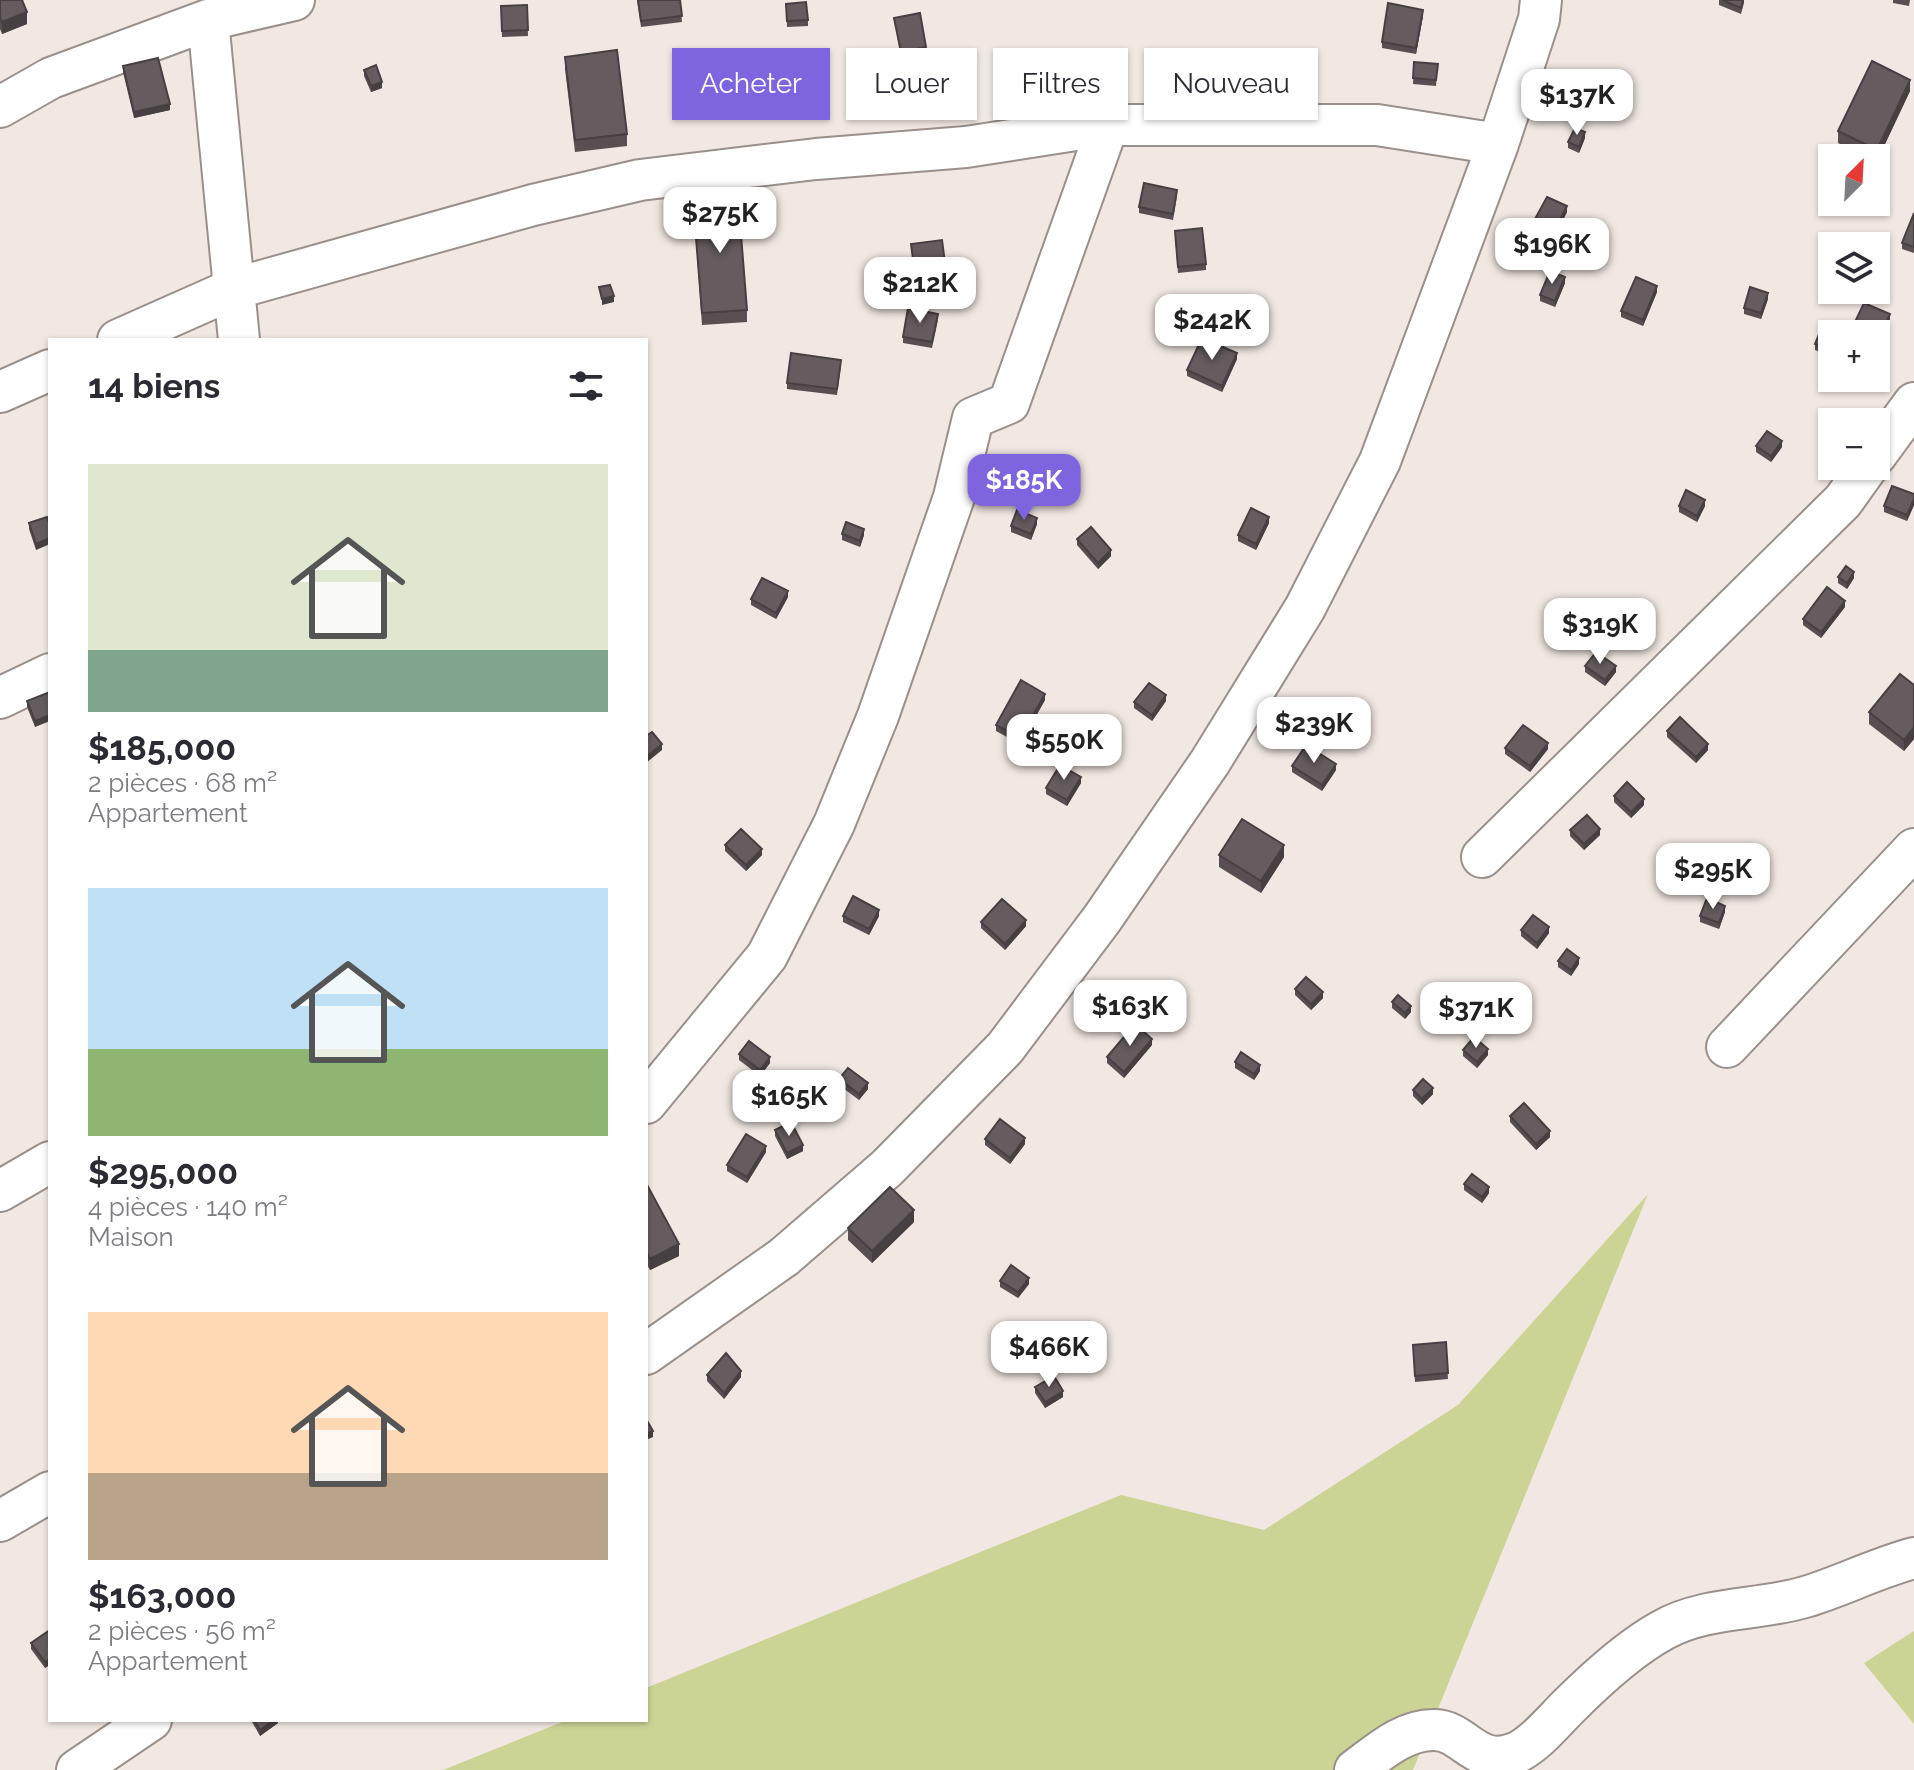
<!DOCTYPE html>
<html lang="fr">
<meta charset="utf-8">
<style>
:root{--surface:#fff;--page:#f7f7f7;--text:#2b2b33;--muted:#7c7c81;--accent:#7e64df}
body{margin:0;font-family:Raleway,sans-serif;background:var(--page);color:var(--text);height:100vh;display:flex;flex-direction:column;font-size:30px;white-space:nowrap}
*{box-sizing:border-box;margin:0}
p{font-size:26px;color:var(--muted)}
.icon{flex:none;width:44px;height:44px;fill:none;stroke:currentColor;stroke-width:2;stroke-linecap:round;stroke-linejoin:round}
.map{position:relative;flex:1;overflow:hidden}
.sheet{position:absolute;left:48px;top:338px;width:600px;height:1384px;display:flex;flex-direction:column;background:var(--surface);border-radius:0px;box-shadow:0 2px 6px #0004}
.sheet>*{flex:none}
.hud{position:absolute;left:672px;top:48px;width:760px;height:72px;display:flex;gap:16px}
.needle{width:52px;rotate:24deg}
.fabs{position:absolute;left:1818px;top:144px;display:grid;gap:16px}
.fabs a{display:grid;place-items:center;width:72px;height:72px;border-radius:0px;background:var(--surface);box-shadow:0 2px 6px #0004;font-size:40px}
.price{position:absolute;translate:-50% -68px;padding:0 18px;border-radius:16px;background:#fff;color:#222;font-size:26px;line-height:52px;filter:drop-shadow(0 2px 4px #0008)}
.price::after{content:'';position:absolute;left:50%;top:48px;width:24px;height:18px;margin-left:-12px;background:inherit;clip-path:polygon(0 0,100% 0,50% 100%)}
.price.selected{background:var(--accent);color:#fff}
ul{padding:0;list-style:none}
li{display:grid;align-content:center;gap:16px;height:424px;padding:0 40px}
li span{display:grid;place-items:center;height:248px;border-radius:0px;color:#555}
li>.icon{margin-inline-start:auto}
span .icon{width:144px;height:144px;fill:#fffc;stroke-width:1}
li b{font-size:34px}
h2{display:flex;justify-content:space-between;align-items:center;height:96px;padding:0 40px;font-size:34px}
.chip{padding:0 28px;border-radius:0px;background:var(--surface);box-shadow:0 2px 6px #0004;font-size:28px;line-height:72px}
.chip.selected{background:var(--accent);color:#fff}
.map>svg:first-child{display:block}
</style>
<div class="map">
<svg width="1914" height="1770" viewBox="0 0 1914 1770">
<rect width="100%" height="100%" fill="#f1e8e3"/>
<path fill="#ccd495" d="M 1648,1194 L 1413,1770 L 443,1770 L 567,1720 L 646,1720 L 646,1688 L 1121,1495 L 1264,1530 L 1458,1405 Z
M 1914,1631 L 1914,1724 L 1864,1663 Z"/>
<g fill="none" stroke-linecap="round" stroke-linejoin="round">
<defs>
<path id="minor" d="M 208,20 L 239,340
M 0,107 L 51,78 L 208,20 L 294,0
M 118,340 L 233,289 L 533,205 L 640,180 L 816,159 L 966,147 L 1108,125 L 1377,125 L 1498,144
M 0,392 L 50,370
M 1876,455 L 1914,403
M 0,698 L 50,674
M 1482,857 L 1843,501 L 1868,466
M 1727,1047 L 1914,849
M 646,1103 L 767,956 L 834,824 L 878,716 L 954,497 L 973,418 L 1009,403 L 1108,125
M 0,1191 L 50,1162
M 646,1354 L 784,1257 L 887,1168 L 1005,1048 L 1102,919 L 1210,762 L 1305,608 L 1380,461 L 1498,144 L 1539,19 L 1541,0
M 0,1521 L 50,1492
M 77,1770 L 151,1720
M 1355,1770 C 1378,1753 1404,1729 1435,1730 C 1466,1731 1476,1770 1518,1752 C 1537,1742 1553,1722 1568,1707 C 1594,1681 1630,1648 1663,1630 C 1706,1606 1758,1611 1805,1597 C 1842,1586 1876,1568 1914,1558"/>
</defs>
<use href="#minor" stroke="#99908c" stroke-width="44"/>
<use href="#minor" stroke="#fff" stroke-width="40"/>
</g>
<path fill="#574f52" d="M 0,0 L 27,24 L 2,34 L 0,29 Z
M 637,0 L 680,0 L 682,22 L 641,27 Z
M 1719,0 L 1744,0 L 1744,3 L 1741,14 L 1719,5 Z
M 1893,0 L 1910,0 L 1909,6 L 1893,3 Z
M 786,4 L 808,20 L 808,26 L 787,27 Z
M 527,5 L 528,36 L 502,37 L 501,6 Z
M 1423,16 L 1416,54 L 1382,48 L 1382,42 Z
M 894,18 L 926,47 L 926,53 L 901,58 Z
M 565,57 L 627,134 L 627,146 L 575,152 L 565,69 Z
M 1414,62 L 1438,64 L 1436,86 L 1413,84 Z
M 123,66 L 170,110 L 134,118 L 123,72 Z
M 909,69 L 942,103 L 942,109 L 912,111 Z
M 364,70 L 382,88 L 371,92 L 364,76 Z
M 1910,91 L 1877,161 L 1876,161 L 1876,158 L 1870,158 L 1838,143 L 1838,131 Z
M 1585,138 L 1579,153 L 1568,148 L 1568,142 Z
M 1177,196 L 1173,220 L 1139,213 L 1139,207 Z
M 693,200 L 747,310 L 747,322 L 702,325 Z
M 1567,212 L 1556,234 L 1535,225 L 1535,219 Z
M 1914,213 L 1914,253 L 1902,249 L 1902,243 Z
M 1175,237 L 1206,264 L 1206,270 L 1178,273 Z
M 911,244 L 945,263 L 945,269 L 914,273 Z
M 1565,283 L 1555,307 L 1540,301 L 1540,295 Z
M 1657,292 L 1643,326 L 1621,317 L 1621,311 Z
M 1768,299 L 1761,319 L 1744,314 L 1744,308 Z
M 938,320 L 932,348 L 903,343 L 903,337 Z
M 1890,320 L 1880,342 L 1876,340 L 1876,334 L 1862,334 L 1854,330 L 1854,324 Z
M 1832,334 L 1832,357 L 1815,350 L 1815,344 Z
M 1237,359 L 1222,392 L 1187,376 L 1187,370 Z
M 841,366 L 837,395 L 787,389 L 787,383 Z
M 1756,446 L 1782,447 L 1771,462 L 1756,452 Z
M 1914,494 L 1914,505 L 1907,521 L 1884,512 L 1884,506 Z
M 1679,506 L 1705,506 L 1697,522 L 1679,512 Z
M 29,523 L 50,525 L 36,550 L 29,529 Z
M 1269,523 L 1256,550 L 1238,541 L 1238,535 Z
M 1037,524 L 1031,540 L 1011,532 L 1011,526 Z
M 842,534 L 864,535 L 860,547 L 842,540 Z
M 1077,539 L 1111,556 L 1098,569 L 1077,545 Z
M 1838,577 L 1854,578 L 1847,589 L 1838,583 Z
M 788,597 L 776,619 L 751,605 L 751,599 Z
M 1845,607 L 1821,638 L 1803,625 L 1803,619 Z
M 1585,666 L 1616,672 L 1605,686 L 1585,672 Z
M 1914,685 L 1914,739 L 1904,751 L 1869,724 L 1869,712 Z
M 50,692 L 35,727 L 27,707 L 27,701 Z
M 1045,700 L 1020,744 L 996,731 L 996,725 Z
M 1166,701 L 1152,721 L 1134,708 L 1134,702 Z
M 1667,731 L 1708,750 L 1696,763 L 1667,737 Z
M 1505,748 L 1548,749 L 1530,772 L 1505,754 Z
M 1292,766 L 1336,770 L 1322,791 L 1292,772 Z
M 1081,783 L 1067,806 L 1046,794 L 1046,788 Z
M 1614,796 L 1644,805 L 1631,818 L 1614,802 Z
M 1570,830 L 1600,835 L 1584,850 L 1570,836 Z
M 725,845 L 762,855 L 746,871 L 725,851 Z
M 1219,855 L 1284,857 L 1261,893 L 1219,867 Z
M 1714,870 L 1741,876 L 1730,890 L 1714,876 Z
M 1725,912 L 1719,929 L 1700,922 L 1700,916 Z
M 843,916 L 879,916 L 869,935 L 843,922 Z
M 981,922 L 1026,926 L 1005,950 L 981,928 Z
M 1521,930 L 1549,933 L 1537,949 L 1521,936 Z
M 1558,961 L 1579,964 L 1571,976 L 1558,967 Z
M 1295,989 L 1323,998 L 1311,1010 L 1295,995 Z
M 1392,1002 L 1411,1012 L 1405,1019 L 1392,1008 Z
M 1152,1045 L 1124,1078 L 1107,1063 L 1107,1057 Z
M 1463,1050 L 1488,1055 L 1477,1068 L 1463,1056 Z
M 739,1054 L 770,1063 L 760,1076 L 739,1060 Z
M 1235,1062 L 1260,1071 L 1254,1080 L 1235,1068 Z
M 839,1079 L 868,1089 L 859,1100 L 839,1085 Z
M 1413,1090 L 1433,1094 L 1422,1105 L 1413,1096 Z
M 1510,1116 L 1550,1137 L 1536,1150 L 1510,1122 Z
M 775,1130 L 803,1151 L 787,1159 L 775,1136 Z
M 985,1139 L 1025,1144 L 1010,1164 L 985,1145 Z
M 766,1152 L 747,1183 L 727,1171 L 727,1165 Z
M 646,1183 L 679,1256 L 650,1270 L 646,1263 Z
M 1464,1184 L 1489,1193 L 1482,1203 L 1464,1190 Z
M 914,1222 L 872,1263 L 848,1240 L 848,1228 Z
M 1000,1281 L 1029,1284 L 1018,1298 L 1000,1287 Z
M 1446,1342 L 1448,1379 L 1415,1382 L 1413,1345 Z
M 707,1375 L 741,1377 L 724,1399 L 707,1381 Z
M 1035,1387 L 1063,1397 L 1045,1408 L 1035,1393 Z
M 50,1630 L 45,1668 L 31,1649 L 31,1643 Z
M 251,1720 L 278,1720 L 278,1723 L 260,1736 Z"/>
<path fill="#474042" d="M 1423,10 L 1423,16 L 1416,54 L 1416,48 Z
M 27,12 L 27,24 L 2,34 L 2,22 Z
M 1910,80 L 1910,91 L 1877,161 L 1877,150 Z
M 718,81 L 718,87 L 697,92 L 697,86 Z
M 382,82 L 382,88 L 371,92 L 371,86 Z
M 170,104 L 170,110 L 134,118 L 134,112 Z
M 1585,132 L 1585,138 L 1579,153 L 1579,147 Z
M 1567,206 L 1567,212 L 1556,234 L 1556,228 Z
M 1565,277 L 1565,283 L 1555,307 L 1555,301 Z
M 1657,286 L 1657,292 L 1643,326 L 1643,320 Z
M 1768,293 L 1768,299 L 1761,319 L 1761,313 Z
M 614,296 L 614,302 L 602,305 L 602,299 Z
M 1890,314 L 1890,320 L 1880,342 L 1880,336 Z
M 1237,353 L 1237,359 L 1222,392 L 1222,386 Z
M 1782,441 L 1782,447 L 1771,462 L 1771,456 Z
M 1914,499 L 1914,505 L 1907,521 L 1907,515 Z
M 1705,500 L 1705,506 L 1697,522 L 1697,516 Z
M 1269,517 L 1269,523 L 1256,550 L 1256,544 Z
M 1037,518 L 1037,524 L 1031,540 L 1031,534 Z
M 864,529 L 864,535 L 860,547 L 860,541 Z
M 50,538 L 50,544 L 36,550 L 36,544 Z
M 1111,550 L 1111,556 L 1098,569 L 1098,563 Z
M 1854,572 L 1854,578 L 1847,589 L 1847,583 Z
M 788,591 L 788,597 L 776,619 L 776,613 Z
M 1845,601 L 1845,607 L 1821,638 L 1821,632 Z
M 1616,666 L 1616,672 L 1605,686 L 1605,680 Z
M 1045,694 L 1045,700 L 1020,744 L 1020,738 Z
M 1166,695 L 1166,701 L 1152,721 L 1152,715 Z
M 50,715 L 50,721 L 35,727 L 35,721 Z
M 1914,727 L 1914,739 L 1904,751 L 1904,740 Z
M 1548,743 L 1548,749 L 1530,772 L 1530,766 Z
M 662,744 L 662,750 L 646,763 L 646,757 Z
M 1708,744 L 1708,750 L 1696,763 L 1696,757 Z
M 1336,764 L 1336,770 L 1322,791 L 1322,785 Z
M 1081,777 L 1081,783 L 1067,806 L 1067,800 Z
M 1644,799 L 1644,805 L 1631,818 L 1631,812 Z
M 1600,829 L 1600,835 L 1584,850 L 1584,844 Z
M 1284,845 L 1284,857 L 1261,893 L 1261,881 Z
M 762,849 L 762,855 L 746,871 L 746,865 Z
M 1741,870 L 1741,876 L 1730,890 L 1730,884 Z
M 1725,906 L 1725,912 L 1719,929 L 1719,923 Z
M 879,910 L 879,916 L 869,935 L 869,929 Z
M 1026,920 L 1026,926 L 1005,950 L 1005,944 Z
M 1549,927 L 1549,933 L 1537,949 L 1537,943 Z
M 1579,958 L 1579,964 L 1571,976 L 1571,970 Z
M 1323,992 L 1323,998 L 1311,1010 L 1311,1004 Z
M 1411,1006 L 1411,1012 L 1405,1019 L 1405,1013 Z
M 1152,1039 L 1152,1045 L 1124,1078 L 1124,1072 Z
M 1488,1049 L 1488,1055 L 1477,1068 L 1477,1062 Z
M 770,1057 L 770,1063 L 760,1076 L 760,1070 Z
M 1260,1065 L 1260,1071 L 1254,1080 L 1254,1074 Z
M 868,1083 L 868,1089 L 859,1100 L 859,1094 Z
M 1433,1088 L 1433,1094 L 1422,1105 L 1422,1099 Z
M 1550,1131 L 1550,1137 L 1536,1150 L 1536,1144 Z
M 1025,1138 L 1025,1144 L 1010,1164 L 1010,1158 Z
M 803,1145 L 803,1151 L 787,1159 L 787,1153 Z
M 766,1146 L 766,1152 L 747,1183 L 747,1177 Z
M 1489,1187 L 1489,1193 L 1482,1203 L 1482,1197 Z
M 914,1210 L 914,1222 L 872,1263 L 872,1251 Z
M 679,1244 L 679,1256 L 650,1270 L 650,1259 Z
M 1029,1278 L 1029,1284 L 1018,1298 L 1018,1292 Z
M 741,1371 L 741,1377 L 724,1399 L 724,1393 Z
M 1063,1391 L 1063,1397 L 1045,1408 L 1045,1402 Z
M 653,1431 L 653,1437 L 646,1440 L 646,1434 Z
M 50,1659 L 50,1665 L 45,1668 L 45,1662 Z
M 274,1720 L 278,1720 L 278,1723 L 260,1736 L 260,1730 Z"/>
<path fill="#655c5f" stroke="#474042" stroke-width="2" d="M 0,0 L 22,0 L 27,12 L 2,22 L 0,17 Z
M 638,0 L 680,0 L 682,16 L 641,21 Z
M 1722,0 L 1743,0 L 1741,8 Z
M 806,2 L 808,20 L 787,21 L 786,4 Z
M 1388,3 L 1423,10 L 1416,48 L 1382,42 Z
M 527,5 L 528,30 L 502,31 L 501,6 Z
M 920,13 L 926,47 L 901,52 L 894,18 Z
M 617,50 L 627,134 L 575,140 L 565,57 Z
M 158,58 L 170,104 L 134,112 L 123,66 Z
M 1872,61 L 1910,80 L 1877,150 L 1838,131 Z
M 1414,62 L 1438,64 L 1436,80 L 1413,78 Z
M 714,63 L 718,81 L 697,86 L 692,68 Z
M 376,65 L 382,82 L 371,86 L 364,70 Z
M 939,67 L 942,103 L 912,105 L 909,69 Z
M 1575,128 L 1585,132 L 1579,147 L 1568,142 Z
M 1144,183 L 1177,190 L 1173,214 L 1139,207 Z
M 738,197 L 747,310 L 702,313 L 693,200 Z
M 1547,197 L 1567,206 L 1556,228 L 1535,219 Z
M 1914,213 L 1914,247 L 1902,243 Z
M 1202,228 L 1206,264 L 1178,267 L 1175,231 Z
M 942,240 L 945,263 L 914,267 L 911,244 Z
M 1550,271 L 1565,277 L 1555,301 L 1540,295 Z
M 1636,277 L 1657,286 L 1643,320 L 1621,311 Z
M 610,285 L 614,296 L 602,299 L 599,287 Z
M 1750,287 L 1768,293 L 1761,313 L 1744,308 Z
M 1864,303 L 1890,314 L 1880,336 L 1854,324 Z
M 908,308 L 938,314 L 932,342 L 903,337 Z
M 1822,327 L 1837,334 L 1832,334 L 1832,351 L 1815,344 Z
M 1202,338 L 1237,353 L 1222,386 L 1187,370 Z
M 791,353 L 841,360 L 837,389 L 787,383 Z
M 1767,431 L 1782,441 L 1771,456 L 1756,446 Z
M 1892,486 L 1914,494 L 1914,499 L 1907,515 L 1884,506 Z
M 1686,490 L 1705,500 L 1697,516 L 1679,506 Z
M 1251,508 L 1269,517 L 1256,544 L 1238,535 Z
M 1017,510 L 1037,518 L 1031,534 L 1011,526 Z
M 47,517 L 50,525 L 50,538 L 36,544 L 29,523 Z
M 846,522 L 864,529 L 860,541 L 842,534 Z
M 1091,527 L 1111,550 L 1098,563 L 1077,539 Z
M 1846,566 L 1854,572 L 1847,583 L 1838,577 Z
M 762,578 L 788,591 L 776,613 L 751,599 Z
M 1827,587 L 1845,601 L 1821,632 L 1803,619 Z
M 1596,652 L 1616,666 L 1605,680 L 1585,666 Z
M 1900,674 L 1914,685 L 1914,727 L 1904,740 L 1869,712 Z
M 1021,680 L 1045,694 L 1020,738 L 996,725 Z
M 1149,683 L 1166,695 L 1152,715 L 1134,702 Z
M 50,692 L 50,715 L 35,721 L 27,701 Z
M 1680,717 L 1708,744 L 1696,757 L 1667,731 Z
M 1523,725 L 1548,743 L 1530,766 L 1505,748 Z
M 652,732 L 662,744 L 646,757 L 646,736 Z
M 1306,745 L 1336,764 L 1322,785 L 1292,766 Z
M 1060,765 L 1081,777 L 1067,800 L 1046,788 Z
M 1627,782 L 1644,799 L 1631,812 L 1614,796 Z
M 1587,815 L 1600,829 L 1584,844 L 1570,830 Z
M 1242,819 L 1284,845 L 1261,881 L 1219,855 Z
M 741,829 L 762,849 L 746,865 L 725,845 Z
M 1725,857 L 1741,870 L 1730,884 L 1714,870 Z
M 853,896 L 879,910 L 869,929 L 843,916 Z
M 1707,898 L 1725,906 L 1719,923 L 1700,916 Z
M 1002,899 L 1026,920 L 1005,944 L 981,922 Z
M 1533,915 L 1549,927 L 1537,943 L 1521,930 Z
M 1567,949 L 1579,958 L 1571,970 L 1558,961 Z
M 1306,977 L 1323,992 L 1311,1004 L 1295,989 Z
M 1398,995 L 1411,1006 L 1405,1013 L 1392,1002 Z
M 1135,1024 L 1152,1039 L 1124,1072 L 1107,1057 Z
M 1474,1037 L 1488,1049 L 1477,1062 L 1463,1050 Z
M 749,1041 L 770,1057 L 760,1070 L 739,1054 Z
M 1241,1052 L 1260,1065 L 1254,1074 L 1235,1062 Z
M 848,1068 L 868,1083 L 859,1094 L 839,1079 Z
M 1423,1079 L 1433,1088 L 1422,1099 L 1413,1090 Z
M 1524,1103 L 1550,1131 L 1536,1144 L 1510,1116 Z
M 1000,1119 L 1025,1138 L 1010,1158 L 985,1139 Z
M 791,1122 L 803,1145 L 787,1153 L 775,1130 Z
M 746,1134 L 766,1146 L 747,1177 L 727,1165 Z
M 1472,1174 L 1489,1187 L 1482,1197 L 1464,1184 Z
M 646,1183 L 679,1244 L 650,1259 L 646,1251 Z
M 890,1187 L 914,1210 L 872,1251 L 848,1228 Z
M 1011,1265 L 1029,1278 L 1018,1292 L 1000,1281 Z
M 1446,1342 L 1448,1373 L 1415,1376 L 1413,1345 Z
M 726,1353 L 741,1371 L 724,1393 L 707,1375 Z
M 1054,1376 L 1063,1391 L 1045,1402 L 1035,1387 Z
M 646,1419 L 653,1431 L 646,1434 Z
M 50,1630 L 50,1659 L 45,1662 L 31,1643 Z
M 254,1720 L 274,1720 L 260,1730 Z"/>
</svg>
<div class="fabs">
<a><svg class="needle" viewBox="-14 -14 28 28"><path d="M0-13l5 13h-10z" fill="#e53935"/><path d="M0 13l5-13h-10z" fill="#7c7c81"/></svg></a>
<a><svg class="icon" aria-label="layers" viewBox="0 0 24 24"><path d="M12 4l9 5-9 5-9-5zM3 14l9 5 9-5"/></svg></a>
<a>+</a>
<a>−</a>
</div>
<b class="price" style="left:1577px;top:137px">$137K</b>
<b class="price" style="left:720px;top:255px">$275K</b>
<b class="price" style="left:1552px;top:286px">$196K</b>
<b class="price" style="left:920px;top:325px">$212K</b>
<b class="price" style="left:1212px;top:362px">$242K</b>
<b class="price selected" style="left:1024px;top:522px">$185K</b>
<b class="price" style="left:1600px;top:666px">$319K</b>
<b class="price" style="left:1314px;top:765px">$239K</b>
<b class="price" style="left:1064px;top:782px">$550K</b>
<b class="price" style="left:1713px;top:911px">$295K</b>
<b class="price" style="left:1130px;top:1048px">$163K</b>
<b class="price" style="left:1476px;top:1050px">$371K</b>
<b class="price" style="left:789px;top:1138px">$165K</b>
<b class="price" style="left:1049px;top:1389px">$466K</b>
<div class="hud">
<a class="chip selected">Acheter</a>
<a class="chip">Louer</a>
<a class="chip">Filtres</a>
<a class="chip">Nouveau</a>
</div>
<section class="sheet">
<h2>14 biens<svg class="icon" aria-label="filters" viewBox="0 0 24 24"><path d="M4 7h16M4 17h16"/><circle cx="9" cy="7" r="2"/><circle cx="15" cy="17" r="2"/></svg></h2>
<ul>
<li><span style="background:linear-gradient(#dfe7d0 75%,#7fa58c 0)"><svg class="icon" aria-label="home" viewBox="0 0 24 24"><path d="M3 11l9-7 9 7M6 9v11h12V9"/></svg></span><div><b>$185,000</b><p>2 pièces · 68 m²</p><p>Appartement</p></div></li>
<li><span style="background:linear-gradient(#bfe0f5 65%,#8fb573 0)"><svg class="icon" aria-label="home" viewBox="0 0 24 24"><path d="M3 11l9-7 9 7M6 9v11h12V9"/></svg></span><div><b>$295,000</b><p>4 pièces · 140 m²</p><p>Maison</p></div></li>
<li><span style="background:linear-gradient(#ffd9b3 65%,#b9a48a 0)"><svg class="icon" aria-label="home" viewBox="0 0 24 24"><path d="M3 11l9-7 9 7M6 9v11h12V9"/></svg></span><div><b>$163,000</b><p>2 pièces · 56 m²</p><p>Appartement</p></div></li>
</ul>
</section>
</div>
